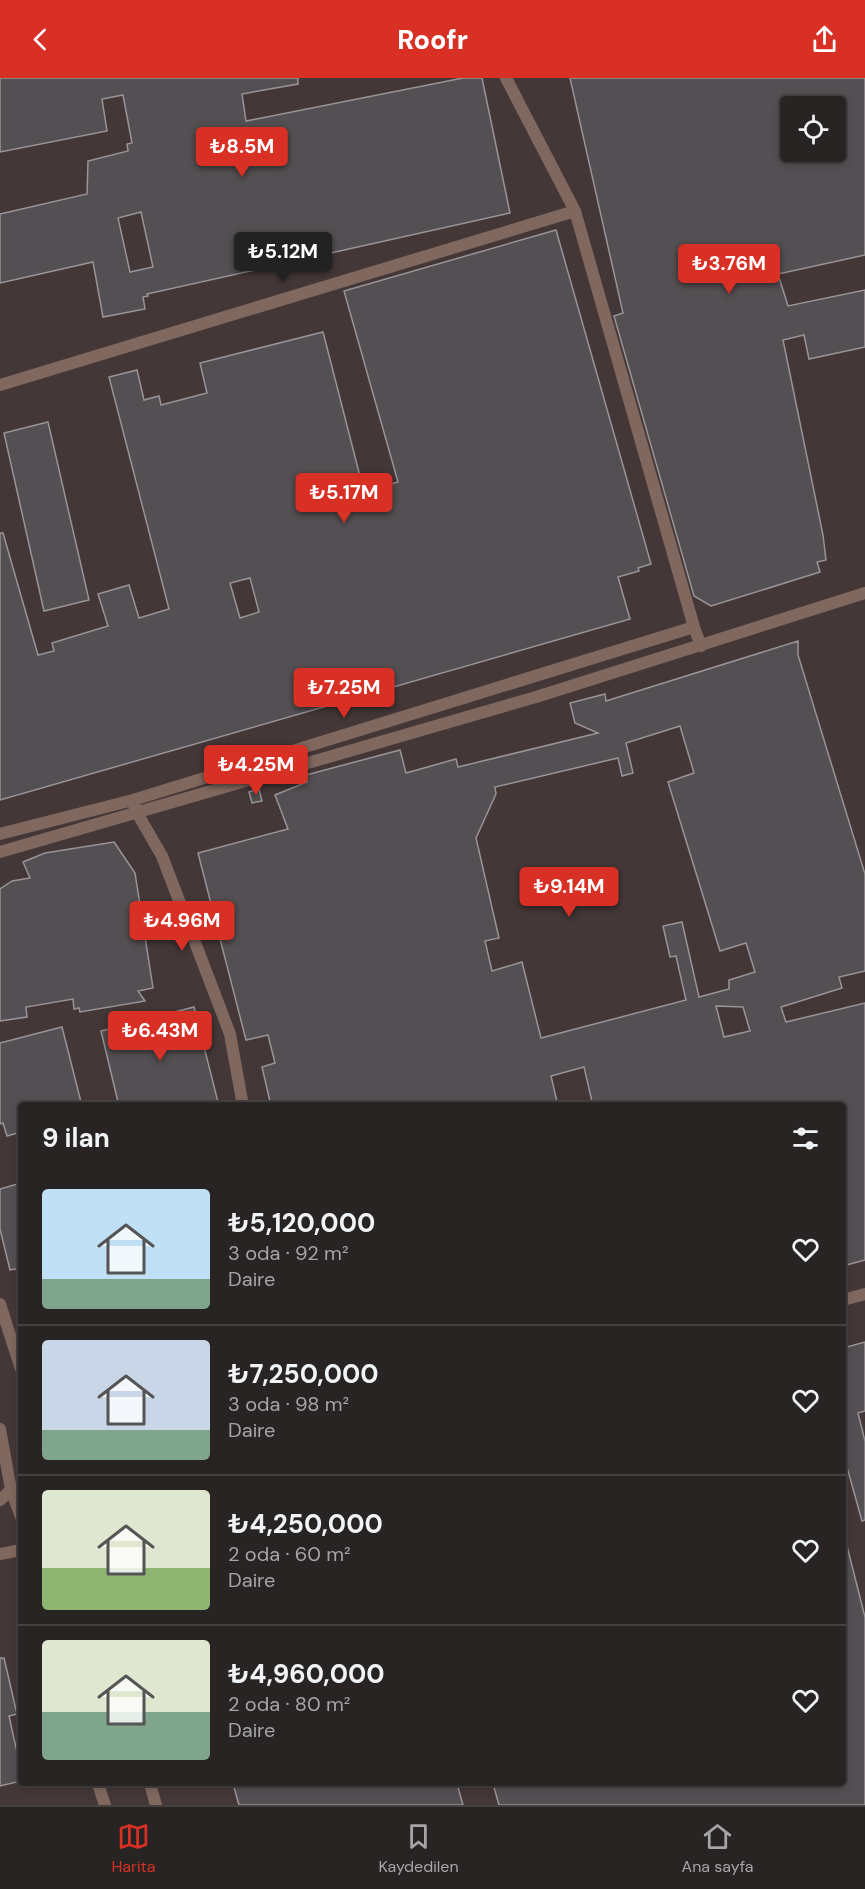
<!DOCTYPE html>
<html lang="tr">
<meta charset="utf-8">
<style>
:root{--surface:#282424;--page:#302c2c;--text:#f1f3f6;--muted:#a5a4a6;--line:#444141;--accent:#d93025}
body{margin:0;font-family:"DM Sans",sans-serif;background:var(--page);color:var(--text);height:100vh;display:flex;flex-direction:column;font-size:22px;white-space:nowrap}
*{box-sizing:border-box;margin:0}
p{font-size:20px;color:var(--muted)}
.icon{flex:none;width:33px;height:33px;fill:none;stroke:currentColor;stroke-width:2;stroke-linecap:round;stroke-linejoin:round}
.map{position:relative;flex:1;overflow:hidden}
.details{position:absolute;left:18px;top:1024px;width:828px;height:684px;display:flex;flex-direction:column;background:var(--surface);border-radius:6px;box-shadow:0 3px 9px #0003,0 0 0 2px var(--line)}
.details>*{flex:none}
.tools{position:absolute;left:780px;top:18px;display:grid;gap:12px}
.tools a{display:grid;place-items:center;width:66px;height:66px;border-radius:6px;background:var(--surface);box-shadow:0 3px 9px #0003,0 0 0 2px var(--line);font-size:30px}
.price{position:absolute;translate:-50% -51px;padding:0 14px;border-radius:6px;background:var(--accent);color:#fff;font-size:20px;line-height:39px;filter:drop-shadow(0 2px 3px #0008)}
.price::after{content:'';position:absolute;left:50%;top:36px;width:18px;height:14px;margin-left:-9px;background:inherit;clip-path:polygon(0 0,100% 0,50% 100%)}
.price.active{background:#222;color:#fff}
ul{padding:0;list-style:none}
li{display:flex;align-items:center;gap:18px;height:150px;padding:0 24px}
li+li{border-top:2px solid var(--line)}
li span{display:grid;place-items:center;flex:none;width:168px;height:120px;border-radius:6px;color:#555}
li>.icon{margin-inline-start:auto}
span .icon{width:72px;height:72px;fill:#fffc;stroke-width:1}
li b{font-size:26px}
h2{display:flex;justify-content:space-between;align-items:center;height:72px;padding:0 24px;font-size:26px}
header{display:flex;justify-content:space-between;align-items:center;height:78px;padding:0 24px;background:var(--accent);color:#fff;font-size:27px;font-weight:800}
.tab-bar{display:flex;justify-content:space-around;align-items:center;height:84px;border-top:2px solid var(--line);background:var(--surface);font-size:16px;color:var(--muted)}
.tab-bar a{display:grid;justify-items:center;gap:3px}
.tab-bar .active{color:var(--accent)}
.map>svg:first-child{display:block}
</style>
<header><svg class="icon" aria-label="back" viewBox="0 0 24 24"><path d="M15 5l-7 7 7 7"/></svg>Roofr<svg class="icon" aria-label="share" viewBox="0 0 24 24"><path d="M12 15V3M7 8l5-5 5 5M5 13v7h14v-7"/></svg></header>
<div class="map">
<svg width="865" height="1727" viewBox="0 0 865 1727">
<rect width="100%" height="100%" fill="#353030"/>
<path fill="#443738" fill-rule="evenodd" d="M 0,0 L 865,0 L 865,1727 L 0,1727 ZM 790,28 L 836,28 L 836,74 L 790,74 ZM 21,1028 L 843,1028 L 843,1706 L 21,1706 Z"/>
<path fill="#544f52" stroke="#999497" stroke-width="1.5" fill-rule="evenodd" d="M 0,0 L 298,0 L 298,6 L 242,16 L 246,43 L 463,0 L 482,0 L 510,135 L 147,216 L 148,218 L 143,219 L 145,231 L 103,239 L 93,184 L 0,205 L 0,136 L 87,116 L 88,83 L 128,73 L 127,66 L 132,65 L 123,17 L 102,21 L 107,53 L 0,74 ZM 141,134 L 153,189 L 130,194 L 118,140 Z
M 570,0 L 865,0 L 865,177 L 778,196 L 788,228 L 865,212 L 865,269 L 809,281 L 804,257 L 783,262 L 823,457 L 826,482 L 817,484 L 820,494 L 711,528 L 694,518 L 614,238 L 623,235 ZM 790,28 L 836,28 L 836,74 L 790,74 Z
M 556,152 L 651,486 L 638,490 L 639,493 L 618,499 L 630,541 L 0,722 L 0,455 L 3,455 L 38,577 L 54,573 L 52,565 L 108,548 L 98,516 L 129,507 L 139,540 L 169,531 L 109,299 L 137,292 L 144,322 L 159,318 L 161,327 L 207,315 L 200,285 L 323,254 L 364,414 L 398,404 L 344,213 ZM 250,500 L 259,534 L 240,540 L 230,505 Z
M 48,344 L 89,522 L 44,533 L 4,355 Z
M 798,563 L 798,577 L 865,796 L 865,893 L 839,899 L 842,910 L 781,929 L 786,944 L 865,925 L 865,1182 L 843,1188 L 843,1028 L 593,1028 L 584,989 L 551,998 L 558,1028 L 271,1028 L 262,989 L 275,985 L 268,957 L 246,962 L 198,775 L 288,751 L 275,717 L 307,704 L 306,697 L 400,672 L 406,695 L 456,681 L 458,689 L 598,655 L 575,645 L 570,625 L 605,616 L 606,623 ZM 680,648 L 694,695 L 668,704 L 720,873 L 746,865 L 755,894 L 729,902 L 729,911 L 699,919 L 682,844 L 663,848 L 670,879 L 676,878 L 686,922 L 541,960 L 522,884 L 492,893 L 485,863 L 499,860 L 476,760 L 496,716 L 495,709 L 618,680 L 622,698 L 633,695 L 626,665 ZM 716,928 L 743,929 L 750,953 L 724,959 Z
M 259,711 L 262,723 L 252,725 L 249,714 Z
M 114,764 L 135,795 L 153,910 L 138,913 L 145,923 L 80,934 L 79,930 L 74,931 L 73,921 L 26,929 L 27,939 L 0,943 L 0,811 L 12,803 L 30,800 L 23,784 L 45,775 Z
M 194,929 L 219,1028 L 119,1028 L 101,953 Z
M 62,949 L 82,1028 L 21,1028 L 21,1054 L 7,1058 L 3,1045 L 0,1046 L 0,965 Z
M 21,1105 L 21,1190 L 10,1192 L 0,1151 L 0,1111 Z
M 865,1264 L 865,1333 L 858,1335 L 865,1363 L 865,1442 L 862,1443 L 843,1375 L 843,1270 Z
M 843,1468 L 847,1468 L 865,1539 L 865,1727 L 499,1727 L 493,1706 L 843,1706 Z
M 0,1580 L 4,1580 L 17,1636 L 9,1638 L 21,1692 L 21,1703 L 0,1708 Z
M 233,1706 L 457,1706 L 463,1727 L 239,1727 Z"/>
<g fill="none" stroke-linecap="round" stroke-linejoin="round">
<path stroke="#80685e" stroke-width="12" d="M 506,0 L 575,133 L 694,549 L 701,568
M 0,307 L 575,133
M 134,726 L 136,733 L 162,778 L 230,956 L 243,1028
M 0,756 L 133,722 L 694,549
M 0,774 L 536,619 L 865,515
M 843,1222 L 865,1216
M 0,1422 L 11,1412 L 21,1411
M 0,1476 L 21,1472"/>
<path stroke="#80685e" stroke-width="12" d="M 0,1226 L 21,1291
M 0,1351 L 11,1412 L 21,1439
M 98,1706 L 105,1727
M 150,1706 L 156,1727"/>
</g>
</svg>
<div class="tools">
<a><svg class="icon" aria-label="locate" viewBox="0 0 24 24"><circle cx="12" cy="12" r="6"/><path d="M12 2v4M12 18v4M2 12h4M18 12h4"/></svg></a>
</div>
<b class="price" style="left:242px;top:100px">₺8.5M</b>
<b class="price active" style="left:283px;top:205px">₺5.12M</b>
<b class="price" style="left:729px;top:217px">₺3.76M</b>
<b class="price" style="left:344px;top:446px">₺5.17M</b>
<b class="price" style="left:344px;top:641px">₺7.25M</b>
<b class="price" style="left:256px;top:718px">₺4.25M</b>
<b class="price" style="left:569px;top:840px">₺9.14M</b>
<b class="price" style="left:182px;top:874px">₺4.96M</b>
<b class="price" style="left:160px;top:984px">₺6.43M</b>
<section class="details">
<h2>9 ilan<svg class="icon" aria-label="filters" viewBox="0 0 24 24"><path d="M4 7h16M4 17h16"/><circle cx="9" cy="7" r="2"/><circle cx="15" cy="17" r="2"/></svg></h2>
<ul>
<li><span style="background:linear-gradient(#bfe0f5 75%,#7fa58c 0)"><svg class="icon" aria-label="home" viewBox="0 0 24 24"><path d="M3 11l9-7 9 7M6 9v11h12V9"/></svg></span><div><b>₺5,120,000</b><p>3 oda · 92 m²</p><p>Daire</p></div><svg class="icon" aria-label="heart" viewBox="0 0 24 24"><path d="M12 20l-8-8c-3-5 5-10 8-4 3-6 11-1 8 4z"/></svg></li>
<li><span style="background:linear-gradient(#c9d6e8 75%,#7fa58c 0)"><svg class="icon" aria-label="home" viewBox="0 0 24 24"><path d="M3 11l9-7 9 7M6 9v11h12V9"/></svg></span><div><b>₺7,250,000</b><p>3 oda · 98 m²</p><p>Daire</p></div><svg class="icon" aria-label="heart" viewBox="0 0 24 24"><path d="M12 20l-8-8c-3-5 5-10 8-4 3-6 11-1 8 4z"/></svg></li>
<li><span style="background:linear-gradient(#dfe7d0 65%,#8fb573 0)"><svg class="icon" aria-label="home" viewBox="0 0 24 24"><path d="M3 11l9-7 9 7M6 9v11h12V9"/></svg></span><div><b>₺4,250,000</b><p>2 oda · 60 m²</p><p>Daire</p></div><svg class="icon" aria-label="heart" viewBox="0 0 24 24"><path d="M12 20l-8-8c-3-5 5-10 8-4 3-6 11-1 8 4z"/></svg></li>
<li><span style="background:linear-gradient(#dfe7d0 60%,#7fa58c 0)"><svg class="icon" aria-label="home" viewBox="0 0 24 24"><path d="M3 11l9-7 9 7M6 9v11h12V9"/></svg></span><div><b>₺4,960,000</b><p>2 oda · 80 m²</p><p>Daire</p></div><svg class="icon" aria-label="heart" viewBox="0 0 24 24"><path d="M12 20l-8-8c-3-5 5-10 8-4 3-6 11-1 8 4z"/></svg></li>
</ul>
</section>
</div>
<nav class="tab-bar">
<a class="active"><svg class="icon" aria-label="map" viewBox="0 0 24 24"><path d="M3 6l6-2 6 2 6-2v14l-6 2-6-2-6 2zM9 4v14M15 6v14"/></svg>Harita</a>
<a><svg class="icon" aria-label="saved" viewBox="0 0 24 24"><path d="M7 4h10v16l-5-4-5 4z"/></svg>Kaydedilen</a>
<a><svg class="icon" aria-label="home" viewBox="0 0 24 24"><path d="M3 11l9-7 9 7M6 9v11h12V9"/></svg>Ana sayfa</a>
</nav>
